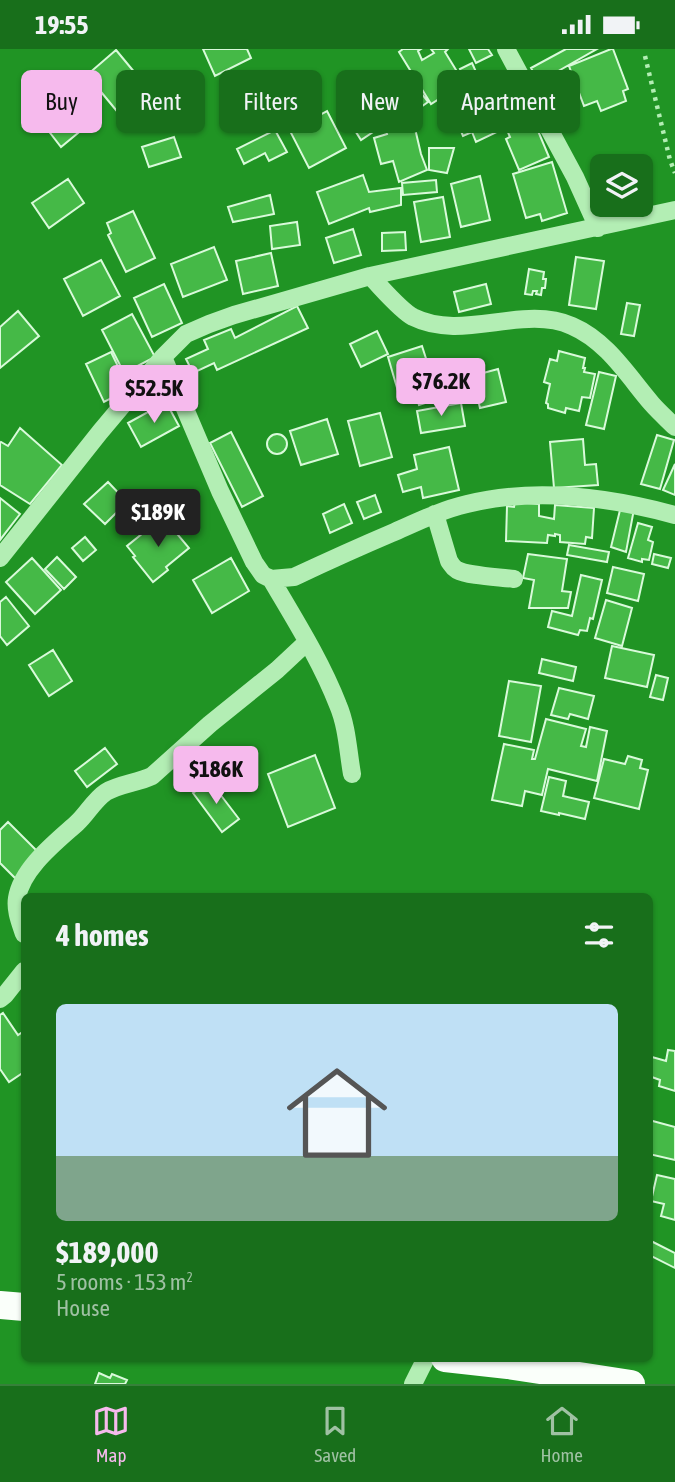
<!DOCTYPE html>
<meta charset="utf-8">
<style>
:root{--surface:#186f1b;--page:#257728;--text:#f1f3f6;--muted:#9fc1a3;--line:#36813a;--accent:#f6baed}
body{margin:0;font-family:"Asap Condensed",sans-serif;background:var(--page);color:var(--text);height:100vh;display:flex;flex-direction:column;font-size:26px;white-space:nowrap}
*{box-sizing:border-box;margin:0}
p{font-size:23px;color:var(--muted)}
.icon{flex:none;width:38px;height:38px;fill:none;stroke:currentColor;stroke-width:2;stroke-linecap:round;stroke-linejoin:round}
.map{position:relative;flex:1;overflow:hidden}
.details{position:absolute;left:21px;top:844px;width:632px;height:469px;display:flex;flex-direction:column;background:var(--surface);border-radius:10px;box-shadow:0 2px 5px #0004}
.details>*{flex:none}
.guide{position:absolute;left:21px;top:21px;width:634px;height:63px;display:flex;gap:14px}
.controls{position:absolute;left:590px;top:105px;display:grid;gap:14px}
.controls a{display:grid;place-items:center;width:63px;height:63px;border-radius:10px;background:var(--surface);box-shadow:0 2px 5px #0004;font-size:35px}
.price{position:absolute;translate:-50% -60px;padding:0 16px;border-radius:7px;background:var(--accent);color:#111;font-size:23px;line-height:46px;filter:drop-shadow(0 2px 4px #0008)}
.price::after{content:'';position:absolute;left:50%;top:42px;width:21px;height:16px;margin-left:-10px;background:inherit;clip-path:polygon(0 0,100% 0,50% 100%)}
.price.active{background:#222;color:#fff}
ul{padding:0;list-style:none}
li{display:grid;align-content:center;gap:14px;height:371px;padding:0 35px}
li span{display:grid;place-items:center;height:217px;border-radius:10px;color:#555}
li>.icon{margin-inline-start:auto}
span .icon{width:126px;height:126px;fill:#fffc;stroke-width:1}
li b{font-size:30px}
h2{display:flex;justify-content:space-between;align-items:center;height:84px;padding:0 35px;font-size:30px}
.chip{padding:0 24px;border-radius:10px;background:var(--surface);box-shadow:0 2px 5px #0004;font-size:24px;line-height:63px}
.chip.active{background:var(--accent);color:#111}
.status{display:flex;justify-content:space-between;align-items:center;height:49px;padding:0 35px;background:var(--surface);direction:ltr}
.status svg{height:19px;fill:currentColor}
.dock{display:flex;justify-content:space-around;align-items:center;height:98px;border-top:2px solid var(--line);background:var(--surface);font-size:19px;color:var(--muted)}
.dock a{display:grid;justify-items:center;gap:4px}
.dock .active{color:var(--accent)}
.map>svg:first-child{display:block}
</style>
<div class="status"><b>19:55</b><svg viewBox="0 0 49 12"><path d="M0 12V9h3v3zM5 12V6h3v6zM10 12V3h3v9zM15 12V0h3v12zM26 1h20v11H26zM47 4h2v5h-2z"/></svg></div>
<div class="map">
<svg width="675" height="1335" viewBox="0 0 675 1335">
<rect width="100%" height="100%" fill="#209424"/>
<path fill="#45b947" stroke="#d9fada" stroke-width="2" d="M 203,0 L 247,0 L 251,9 L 215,27 Z
M 403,0 L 421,0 L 418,2 L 422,11 L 434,4 L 431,0 L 448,0 L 445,3 L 464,34 L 431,55 L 399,3 Z
M 469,0 L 488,0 L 492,6 L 476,14 Z
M 566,0 L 597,0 L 539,33 L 531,19 Z
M 611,0 L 613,0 L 628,40 L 623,42 L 626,52 L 601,62 L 597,52 L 584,57 L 569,17 Z
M 116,1 L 145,36 L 116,61 L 87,26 Z
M 472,14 L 477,25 L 466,31 L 460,20 Z
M 489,26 L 493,35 L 505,30 L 524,70 L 476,93 L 472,83 L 463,87 L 454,66 L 459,64 L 454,53 L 474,44 L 470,35 Z
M 396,30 L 402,39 L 412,32 L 428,53 L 408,67 L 406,65 L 401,68 L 383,38 Z
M 367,49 L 369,54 L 377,49 L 389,68 L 383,72 L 385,75 L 361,91 L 344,64 Z
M 74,52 L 90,74 L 61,98 L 44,76 Z
M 327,62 L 346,99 L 309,119 L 290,82 Z
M 533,70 L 549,108 L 519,121 L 506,90 L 510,88 L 507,81 Z
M 413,71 L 421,105 L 427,121 L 399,133 L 393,112 L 381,115 L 374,89 L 387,85 L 385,78 Z
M 275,81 L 287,103 L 269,112 L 265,104 L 244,115 L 237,100 Z
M 174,88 L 181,108 L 149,118 L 142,98 Z
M 429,99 L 454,99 L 447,124 L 429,121 Z
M 552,113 L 567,164 L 542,172 L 540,165 L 526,169 L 513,125 Z
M 363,126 L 369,143 L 401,139 L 401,156 L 370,163 L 369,159 L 329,175 L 317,143 Z
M 480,127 L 490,171 L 461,178 L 451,135 Z
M 68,130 L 84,154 L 49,179 L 32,154 Z
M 436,131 L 437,143 L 403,146 L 402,134 Z
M 270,146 L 274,165 L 233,173 L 228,158 Z
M 443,148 L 450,188 L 421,193 L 414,153 Z
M 133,162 L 155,209 L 126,223 L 108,186 L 111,184 L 107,174 Z
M 297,173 L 300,196 L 272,200 L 270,177 Z
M 353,180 L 361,206 L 334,214 L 326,189 Z
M 405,183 L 406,201 L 382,202 L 382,184 Z
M 214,198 L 227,231 L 183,248 L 171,215 Z
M 271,204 L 278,237 L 243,245 L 236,212 Z
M 576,208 L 604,212 L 596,260 L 569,256 Z
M 101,211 L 120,247 L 83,267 L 64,230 Z
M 529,220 L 544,223 L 543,230 L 546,230 L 545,239 L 542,239 L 541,246 L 536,245 L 537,242 L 533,242 L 532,246 L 525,245 Z
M 164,235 L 182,274 L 152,288 L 134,249 Z
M 486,235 L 491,255 L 459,263 L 454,243 Z
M 627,254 L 640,256 L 634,287 L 621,285 Z
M 297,257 L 308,279 L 217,321 L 214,314 L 193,324 L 186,310 L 208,300 L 204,291 L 231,280 L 235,289 Z
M 18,262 L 39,287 L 0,319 L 0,278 Z
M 132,265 L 155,308 L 124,324 L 102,281 Z
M 377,282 L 388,305 L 361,318 L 350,295 Z
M 422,297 L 431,325 L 455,318 L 462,342 L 419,356 L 415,344 L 400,349 L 388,308 Z
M 559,302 L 585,309 L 583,319 L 585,319 L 584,323 L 595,325 L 590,349 L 582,348 L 579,362 L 566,359 L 565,364 L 548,359 L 548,355 L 546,354 L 550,335 L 544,333 L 550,310 L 557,312 Z
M 111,303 L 129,340 L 104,353 L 86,315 Z
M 498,320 L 506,353 L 480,359 L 472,327 Z
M 599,323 L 616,327 L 604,380 L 586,376 Z
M 166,353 L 179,377 L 141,398 L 128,374 Z
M 461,354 L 465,377 L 421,384 L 417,362 Z
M 380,364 L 392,408 L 360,417 L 348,372 Z
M 327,370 L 338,405 L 301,416 L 290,382 Z
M 20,379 L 62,416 L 30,455 L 0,436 L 0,394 L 1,393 L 8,397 Z
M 231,383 L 263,447 L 242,458 L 210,394 Z
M267 395a10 10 0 1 1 20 0a10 10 0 1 1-20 0Z
M 657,386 L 674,391 L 660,440 L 641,435 Z
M 583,390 L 585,416 L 596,415 L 598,436 L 554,439 L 550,393 Z
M 449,398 L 459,441 L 423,449 L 421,438 L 403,443 L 398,426 L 417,420 L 414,406 Z
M 675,415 L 675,446 L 663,441 Z
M 108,433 L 127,453 L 105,475 L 84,455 Z
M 375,446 L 381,463 L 364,470 L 357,453 Z
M 0,449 L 20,465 L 0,491 Z
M 515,453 L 539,455 L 539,467 L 554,470 L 555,456 L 594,459 L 592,489 L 586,488 L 585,495 L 560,493 L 560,486 L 555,485 L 555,487 L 548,486 L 547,494 L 506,492 L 507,457 L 514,458 Z
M 344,455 L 352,474 L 330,484 L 323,465 Z
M 621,457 L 634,460 L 626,503 L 611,498 Z
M 163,468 L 189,499 L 166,518 L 168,521 L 153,533 L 133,508 L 135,507 L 127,497 Z
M 638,474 L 652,478 L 648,491 L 653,493 L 649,511 L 642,510 L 642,513 L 628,509 Z
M 85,488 L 96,501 L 83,512 L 72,499 Z
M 569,496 L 609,503 L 607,513 L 567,506 Z
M 528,505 L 567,510 L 562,542 L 571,543 L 568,559 L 529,559 L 534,531 L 523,529 Z
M 654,505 L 671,509 L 668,519 L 652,515 Z
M 57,508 L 76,528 L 64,540 L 45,520 Z
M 32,509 L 61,541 L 35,565 L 6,533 Z
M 231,509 L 249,542 L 212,564 L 193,531 Z
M 613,518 L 644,525 L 638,552 L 607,544 Z
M 581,526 L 602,531 L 593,570 L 590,569 L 587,582 L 580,581 L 578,586 L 548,578 L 552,562 L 572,567 Z
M 6,548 L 29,577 L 7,596 L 0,587 L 0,553 Z
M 606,551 L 632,559 L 622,597 L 595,589 Z
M 612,597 L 654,606 L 647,638 L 605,629 Z
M 53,601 L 72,632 L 49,647 L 29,616 Z
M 542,610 L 576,618 L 573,632 L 539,624 Z
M 656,626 L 668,629 L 663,651 L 650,648 Z
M 509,632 L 541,637 L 531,693 L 499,687 Z
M 559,639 L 594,647 L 588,670 L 570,665 L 568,670 L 551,666 Z
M 546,670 L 586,680 L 581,697 L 586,698 L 590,678 L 607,682 L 597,732 L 548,720 L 542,746 L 525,742 L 522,757 L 492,751 L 504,695 L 534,701 L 532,710 L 535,710 Z
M 105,699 L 117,715 L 87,738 L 75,722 Z
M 315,706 L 335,759 L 288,778 L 268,725 Z
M 628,707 L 642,711 L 640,719 L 648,721 L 639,760 L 594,749 L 604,710 L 625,715 Z
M 549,728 L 566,732 L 563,747 L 589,753 L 585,770 L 559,764 L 559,766 L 541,762 Z
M 210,732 L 239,770 L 222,783 L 193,744 Z
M 8,773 L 41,806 L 16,830 L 0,814 L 0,781 Z
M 3,964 L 18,986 L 24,982 L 24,1023 L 9,1033 L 0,1020 L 0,966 Z
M 668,1001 L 675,1002 L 675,1042 L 659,1037 L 660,1031 L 649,1027 L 649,1019 L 652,1008 L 666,1012 Z
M 649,1071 L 675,1078 L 675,1111 L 649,1105 Z
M 657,1126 L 675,1130 L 675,1171 L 661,1167 L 664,1155 L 651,1152 Z
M 649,1191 L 675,1204 L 675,1219 L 649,1206 Z
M 99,1324 L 110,1329 L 112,1325 L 127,1331 L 125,1335 L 95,1335 Z"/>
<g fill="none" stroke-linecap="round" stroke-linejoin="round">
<path stroke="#b3eeb4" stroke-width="4.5" stroke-dasharray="3.5 5" stroke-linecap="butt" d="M 645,7 L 670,111 L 675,124"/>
<path stroke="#b3eeb4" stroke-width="18" d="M 506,0 L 575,128 L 598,179
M 370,227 C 381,238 400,261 413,268 C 463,293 523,255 572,277 C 607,292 628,327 652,355 C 659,363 667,370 675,378
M 163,308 L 220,442 L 254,513 L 263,526 L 271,530 L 294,528 C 326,513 359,498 392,484 C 417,473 441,461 467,455 C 535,438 609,448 675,466
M 435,465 L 449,512 C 452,516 452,518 457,521 C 468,527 500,528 514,530
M 0,509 L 100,383 L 163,308 L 186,285 L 209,275 L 234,266 L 370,227 L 675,161
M 271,530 C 295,571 321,612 338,656 C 347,677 348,702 352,725
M 24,885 C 20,873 15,861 17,849 C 22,819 56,793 77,774 C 87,765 94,751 106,743 C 120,735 137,734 152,727 L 210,675 L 277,621 L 307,593
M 0,950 L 5,946 L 24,922
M 413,1335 L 426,1309"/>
<path stroke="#fafffa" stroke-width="28" d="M 0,1256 L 24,1258
M 445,1309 L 508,1316 L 631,1335"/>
</g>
</svg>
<div class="controls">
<a><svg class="icon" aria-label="layers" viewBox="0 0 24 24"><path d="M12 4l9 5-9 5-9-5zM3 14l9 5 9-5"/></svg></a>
</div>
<b class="price" style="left:441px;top:369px">$76.2K</b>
<b class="price" style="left:154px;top:376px">$52.5K</b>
<b class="price active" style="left:158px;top:500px">$189K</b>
<b class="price" style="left:216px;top:757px">$186K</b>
<div class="guide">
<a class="chip active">Buy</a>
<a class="chip">Rent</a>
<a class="chip">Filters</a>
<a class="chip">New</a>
<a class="chip">Apartment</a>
</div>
<section class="details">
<h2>4 homes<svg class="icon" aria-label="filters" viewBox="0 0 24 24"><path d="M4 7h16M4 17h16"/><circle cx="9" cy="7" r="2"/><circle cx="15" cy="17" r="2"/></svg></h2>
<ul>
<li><span style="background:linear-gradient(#bfe0f5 70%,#7fa58c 0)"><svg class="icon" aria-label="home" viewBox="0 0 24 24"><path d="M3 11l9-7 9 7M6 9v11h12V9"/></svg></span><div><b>$189,000</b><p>5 rooms · 153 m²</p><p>House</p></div></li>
</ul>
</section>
</div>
<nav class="dock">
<a class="active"><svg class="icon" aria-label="map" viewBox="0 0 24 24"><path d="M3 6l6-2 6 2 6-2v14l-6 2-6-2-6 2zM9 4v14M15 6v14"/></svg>Map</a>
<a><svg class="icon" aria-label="saved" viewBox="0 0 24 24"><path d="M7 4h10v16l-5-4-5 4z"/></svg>Saved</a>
<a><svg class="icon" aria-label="home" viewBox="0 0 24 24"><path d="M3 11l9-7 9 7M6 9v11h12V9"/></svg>Home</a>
</nav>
